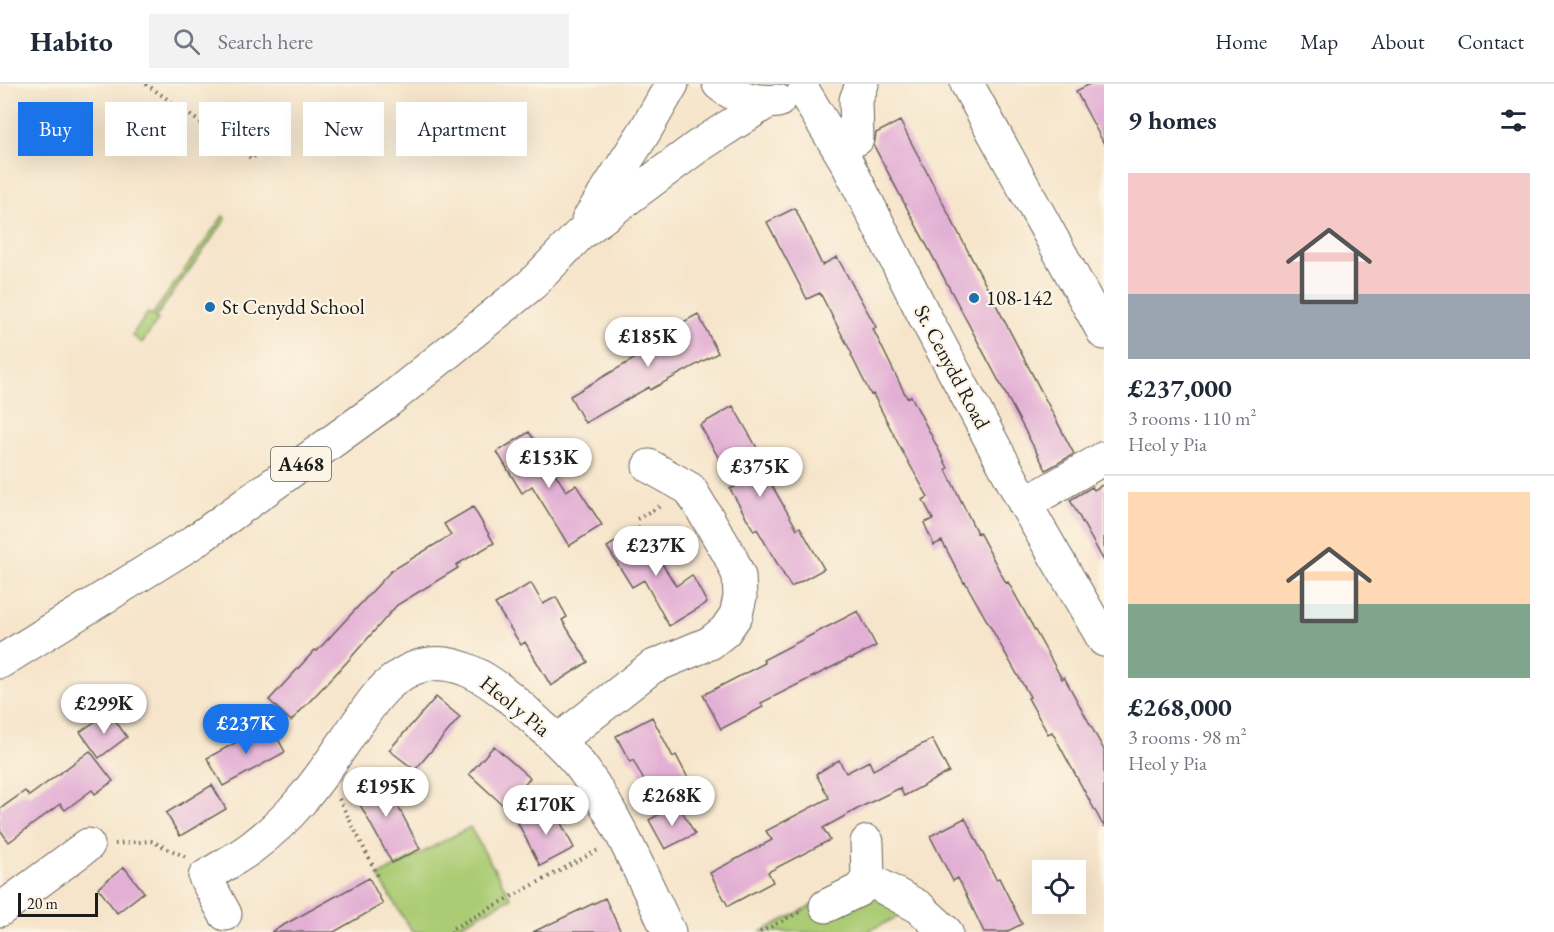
<!DOCTYPE html>
<meta charset="utf-8">
<style>
:root{--surface:#fff;--page:#f2f2f3;--text:#1f2937;--muted:#747a83;--line:#e0e1e3;--accent:#1a73e8}
body{margin:0;font-family:"EB Garamond",serif;background:var(--page);color:var(--text);height:100vh;display:flex;flex-direction:column;font-size:22px;white-space:nowrap}
*{box-sizing:border-box;margin:0}
p{font-size:20px;color:var(--muted)}
.icon{flex:none;width:33px;height:33px;fill:none;stroke:currentColor;stroke-width:2;stroke-linecap:round;stroke-linejoin:round}
.map{position:relative;flex:1;overflow:hidden}
.drawer{display:flex;flex-direction:column;background:var(--surface);width:450px}
.drawer>*{flex:none}
.banner{position:absolute;left:18px;top:18px;width:570px;height:54px;display:flex;gap:12px}
.controls{position:absolute;left:1032px;top:776px;display:grid;gap:12px}
.controls a{display:grid;place-items:center;width:54px;height:54px;border-radius:0px;background:var(--surface);box-shadow:0 6px 24px #0002;font-size:30px}
.scale{position:absolute;left:18px;bottom:15px;width:80px;box-sizing:border-box;padding-left:6px;border:3px solid #1c1c1c;border-top:0;font-size:16px;line-height:21px;white-space:nowrap;color:#1c1c1c;-webkit-text-stroke:4px #fcf5e5;paint-order:stroke}
.price{position:absolute;translate:-50% -51px;padding:0 14px;border-radius:21px;background:#fff;color:#222;font-size:20px;line-height:39px;filter:drop-shadow(0 2px 3px #0008)}
.price::after{content:'';position:absolute;left:50%;top:36px;width:18px;height:14px;margin-left:-9px;background:inherit;clip-path:polygon(0 0,100% 0,50% 100%)}
.price.current{background:var(--accent);color:#fff}
ul{padding:0;list-style:none}
li{display:grid;align-content:center;gap:12px;height:318px;padding:0 24px}
li+li{border-top:2px solid var(--line)}
li span{display:grid;place-items:center;height:186px;border-radius:0px;color:#555}
li>.icon{margin-inline-start:auto}
span .icon{width:108px;height:108px;fill:#fffc;stroke-width:1}
li b{font-size:26px}
h2{display:flex;justify-content:space-between;align-items:center;height:72px;padding:0 24px;font-size:26px}
.tag{padding:0 21px;border-radius:0px;background:var(--surface);box-shadow:0 6px 24px #0002;font-size:21px;line-height:54px}
.tag.current{background:var(--accent);color:#fff}
header{display:flex;align-items:center;gap:36px;box-sizing:border-box;height:84px;padding:0 30px;background:var(--surface);border-bottom:2px solid var(--line)}
header strong{font-size:28px}
nav{display:flex;gap:33px;margin-inline-start:auto;font-size:21px}
.search{width:420px;height:54px;background:var(--page);display:flex;align-items:center;gap:15px;box-sizing:border-box;padding:0 21px;border-radius:0px;color:var(--muted);font-size:22px}
main{display:flex;flex:1;min-height:0}
.map>svg:first-child{display:block}
</style>
<header>
<strong>Habito</strong>
<div class="search"><svg class="icon" aria-label="search" viewBox="0 0 24 24"><circle cx="10" cy="10" r="6"/><path d="M15 15l6 6"/></svg>Search here</div>
<nav><a>Home</a><a>Map</a><a>About</a><a>Contact</a></nav>
</header>
<main>
<div class="map">
<svg width="1104" height="848" viewBox="0 0 1104 848">
<rect width="100%" height="100%" fill="#fcf5e5"/>
<filter id="ink" filterUnits="userSpaceOnUse"><feTurbulence type="fractalNoise" baseFrequency=".0167" numOctaves="2"/><feDisplacementMap in="SourceGraphic" scale="12" xChannelSelector="R" yChannelSelector="G"/><feConvolveMatrix kernelMatrix="1 2 1 2 8 2 1 2 1" color-interpolation-filters="sRGB"/></filter>
<filter id="wash" filterUnits="userSpaceOnUse"><feTurbulence type="fractalNoise" baseFrequency=".008" numOctaves="4" result="noise"/><feDisplacementMap in="SourceGraphic" scale="24" xChannelSelector="R" yChannelSelector="G"/><feGaussianBlur stdDeviation="1.35" result="paint"/><feColorMatrix in="noise" values="0 0 0 0 0 0 0 0 0 0 0 0 0 0 0 0 0 1.4 0 .05"/><feComposite in="paint" operator="in"/></filter>
<g filter="url(#wash)">
<rect width="100%" height="100%" fill="#f6e5cb"/>
<path fill="#abcc75" stroke="#647448" stroke-width="1.5" d="M 223,132 L 226,135 L 155,234 L 158,236 L 142,259 L 132,251 L 148,229 L 152,231 Z
M 470,743 L 511,814 L 447,848 L 412,848 L 378,792 Z
M 859,806 L 919,823 L 866,848 L 760,848 L 813,821 Z"/>
<g id="blocks">
<path fill="#e3b0d5" d="M 1090,0 L 1104,0 L 1104,60 L 1076,7 Z
M 900,37 L 1074,370 L 1046,386 L 874,62 L 876,49 Z
M 795,124 L 822,181 L 837,173 L 876,243 L 873,245 L 907,314 L 911,312 L 948,384 L 946,386 L 977,449 L 979,448 L 1006,499 L 1008,498 L 1062,595 L 1064,593 L 1104,666 L 1104,743 L 1052,648 L 1048,650 L 1028,614 L 1030,613 L 965,498 L 964,499 L 942,457 L 934,461 L 924,439 L 933,435 L 923,416 L 928,413 L 901,365 L 873,310 L 871,311 L 851,271 L 852,270 L 820,209 L 807,215 L 767,138 Z
M 698,230 L 718,269 L 650,306 L 649,303 L 585,339 L 570,312 L 634,275 L 630,267 Z
M 733,322 L 757,364 L 752,367 L 797,445 L 800,443 L 824,485 L 791,503 L 757,445 L 754,447 L 730,405 L 735,403 L 700,341 Z
M 529,348 L 566,407 L 576,401 L 602,441 L 569,462 L 532,402 L 522,409 L 497,368 Z
M 1104,400 L 1104,477 L 1070,416 L 1092,403 L 1094,406 Z
M 473,423 L 494,459 L 456,481 L 458,484 L 397,521 L 347,578 L 291,637 L 269,616 L 315,566 L 317,567 L 391,487 L 451,451 L 444,440 Z
M 639,443 L 676,502 L 692,491 L 707,519 L 669,542 L 644,496 L 632,503 L 607,463 Z
M 531,499 L 543,520 L 556,513 L 567,533 L 562,536 L 588,578 L 551,602 L 525,558 L 521,561 L 495,520 Z
M 858,527 L 876,562 L 851,575 L 850,574 L 761,619 L 763,623 L 721,645 L 703,611 L 765,579 L 763,576 Z
M 436,613 L 460,633 L 415,686 L 389,666 Z
M 109,628 L 127,653 L 99,674 L 80,648 Z
M 652,633 L 673,673 L 676,671 L 690,698 L 655,717 L 633,676 L 630,678 L 616,652 Z
M 270,640 L 285,668 L 223,702 L 207,674 Z
M 932,655 L 949,688 L 904,712 L 900,704 L 863,722 L 823,744 L 830,756 L 768,788 L 773,798 L 728,822 L 710,789 L 772,756 L 766,747 L 829,714 L 816,690 L 839,676 L 846,689 L 869,677 L 873,686 Z
M 494,662 L 530,694 L 504,722 L 469,690 Z
M 90,667 L 113,697 L 95,710 L 92,706 L 65,726 L 60,720 L 9,758 L 0,746 L 0,725 L 25,707 L 29,712 Z
M 381,689 L 420,765 L 392,779 L 351,704 Z
M 212,701 L 226,725 L 180,752 L 166,729 Z
M 678,720 L 695,750 L 665,765 L 649,736 Z
M 552,722 L 574,764 L 540,782 L 518,739 Z
M 965,734 L 996,795 L 999,794 L 1022,840 L 1006,848 L 984,848 L 958,794 L 953,797 L 930,752 Z
M 124,783 L 144,808 L 117,829 L 98,804 Z
M 369,794 L 383,820 L 334,848 L 271,848 Z
M 605,814 L 621,848 L 533,848 Z"/>
</g>
</g>
<g filter="url(#ink)">
<use href="#blocks" fill-opacity="0" stroke="#686259" stroke-width="1.5"/>
<g fill="none" stroke-linecap="round" stroke-linejoin="round">
<defs>
<path id="minor" d="M 967,0 L 1104,249
M 857,55 L 856,16 L 862,0
M 1025,420 L 1104,374
M 558,657 L 652,583 L 710,559 L 725,547 L 736,531 L 740,513 L 739,492 L 729,470 L 690,405 L 649,382
M 867,758 L 868,795 L 919,823 L 946,848
M 826,822 L 859,806 L 868,795
M 0,826 L 88,761
M 225,830 L 205,793 C 220,783 236,775 251,764 C 268,751 286,735 300,718 C 322,693 340,664 359,637 C 369,623 379,607 394,596 C 447,555 496,600 535,636 C 552,652 571,668 585,688 C 619,737 643,794 669,848"/>
<path id="major" d="M 719,0 C 736,14 756,19 778,17
M 804,8 L 846,77 L 925,233 L 1025,420 L 1104,556
M 588,136 L 645,47 L 672,0
M 0,578 L 195,457 L 388,317 L 532,200 L 580,150 L 697,63 L 767,18"/>
</defs>
<use href="#minor" stroke="#686259" stroke-width="35"/>
<use href="#major" stroke="#686259" stroke-width="35"/>
<path stroke="#686259" stroke-width="4" stroke-dasharray="1.5 4.5" stroke-linecap="butt" d="M 146,0 L 252,75 L 271,49
M 637,435 L 660,422
M 339,715 L 378,792
M 115,760 L 151,757 L 186,773
M 451,848 L 450,846 L 598,766
M 760,848 L 800,828"/>
<use href="#minor" stroke="#fff" stroke-width="33"/>
<use href="#major" stroke="#fff" stroke-width="33"/>
</g>
</g>
<g fill="#1f6fb2" stroke="#fcf5e5" stroke-width="2">
<circle cx="974" cy="214" r="6"/>
<circle cx="210" cy="223" r="6"/>
</g>
<g text-anchor="middle" stroke-width="4.5" stroke-linejoin="round" paint-order="stroke">
<rect fill="#fcf5e5" stroke="#5f5d58" stroke-width="1.5" x="271" y="363" width="60" height="34" rx="4.5"/>
<g font-size="20" font-weight="bold" fill="#1c1c1c">
<text x="301" y="387">A468</text>
</g>
<g font-size="21" fill="#1c1c1c" stroke="#fcf5e5" text-anchor="start">
<text x="986" y="221">108-142</text>
<text x="222" y="230">St Cenydd School</text>
</g>
<g font-size="21" fill="#1c1c1c" stroke="#fcf5e5">
<text transform="translate(952 283) rotate(62)" y="7">St. Cenydd Road</text>
<text transform="translate(515 622) rotate(39)" y="7">Heol y Pia</text>
</g>
</g>
</svg>
<div class="controls">
<a><svg class="icon" aria-label="locate" viewBox="0 0 24 24"><circle cx="12" cy="12" r="6"/><path d="M12 2v4M12 18v4M2 12h4M18 12h4"/></svg></a>
</div>
<div class="scale">20 m</div>
<b class="price" style="left:648px;top:284px">£185K</b>
<b class="price" style="left:549px;top:405px">£153K</b>
<b class="price" style="left:760px;top:414px">£375K</b>
<b class="price" style="left:656px;top:493px">£237K</b>
<b class="price" style="left:104px;top:651px">£299K</b>
<b class="price current" style="left:246px;top:671px">£237K</b>
<b class="price" style="left:386px;top:734px">£195K</b>
<b class="price" style="left:672px;top:743px">£268K</b>
<b class="price" style="left:546px;top:752px">£170K</b>
<div class="banner">
<a class="tag current">Buy</a>
<a class="tag">Rent</a>
<a class="tag">Filters</a>
<a class="tag">New</a>
<a class="tag">Apartment</a>
</div>
</div>
<section class="drawer">
<h2>9 homes<svg class="icon" aria-label="filters" viewBox="0 0 24 24"><path d="M4 7h16M4 17h16"/><circle cx="9" cy="7" r="2"/><circle cx="15" cy="17" r="2"/></svg></h2>
<ul>
<li><span style="background:linear-gradient(#f6c9c9 65%,#9aa5b1 0)"><svg class="icon" aria-label="home" viewBox="0 0 24 24"><path d="M3 11l9-7 9 7M6 9v11h12V9"/></svg></span><div><b>£237,000</b><p>3 rooms · 110 m²</p><p>Heol y Pia</p></div></li>
<li><span style="background:linear-gradient(#ffd9b3 60%,#7fa58c 0)"><svg class="icon" aria-label="home" viewBox="0 0 24 24"><path d="M3 11l9-7 9 7M6 9v11h12V9"/></svg></span><div><b>£268,000</b><p>3 rooms · 98 m²</p><p>Heol y Pia</p></div></li>
</ul>
</section>
</main>
